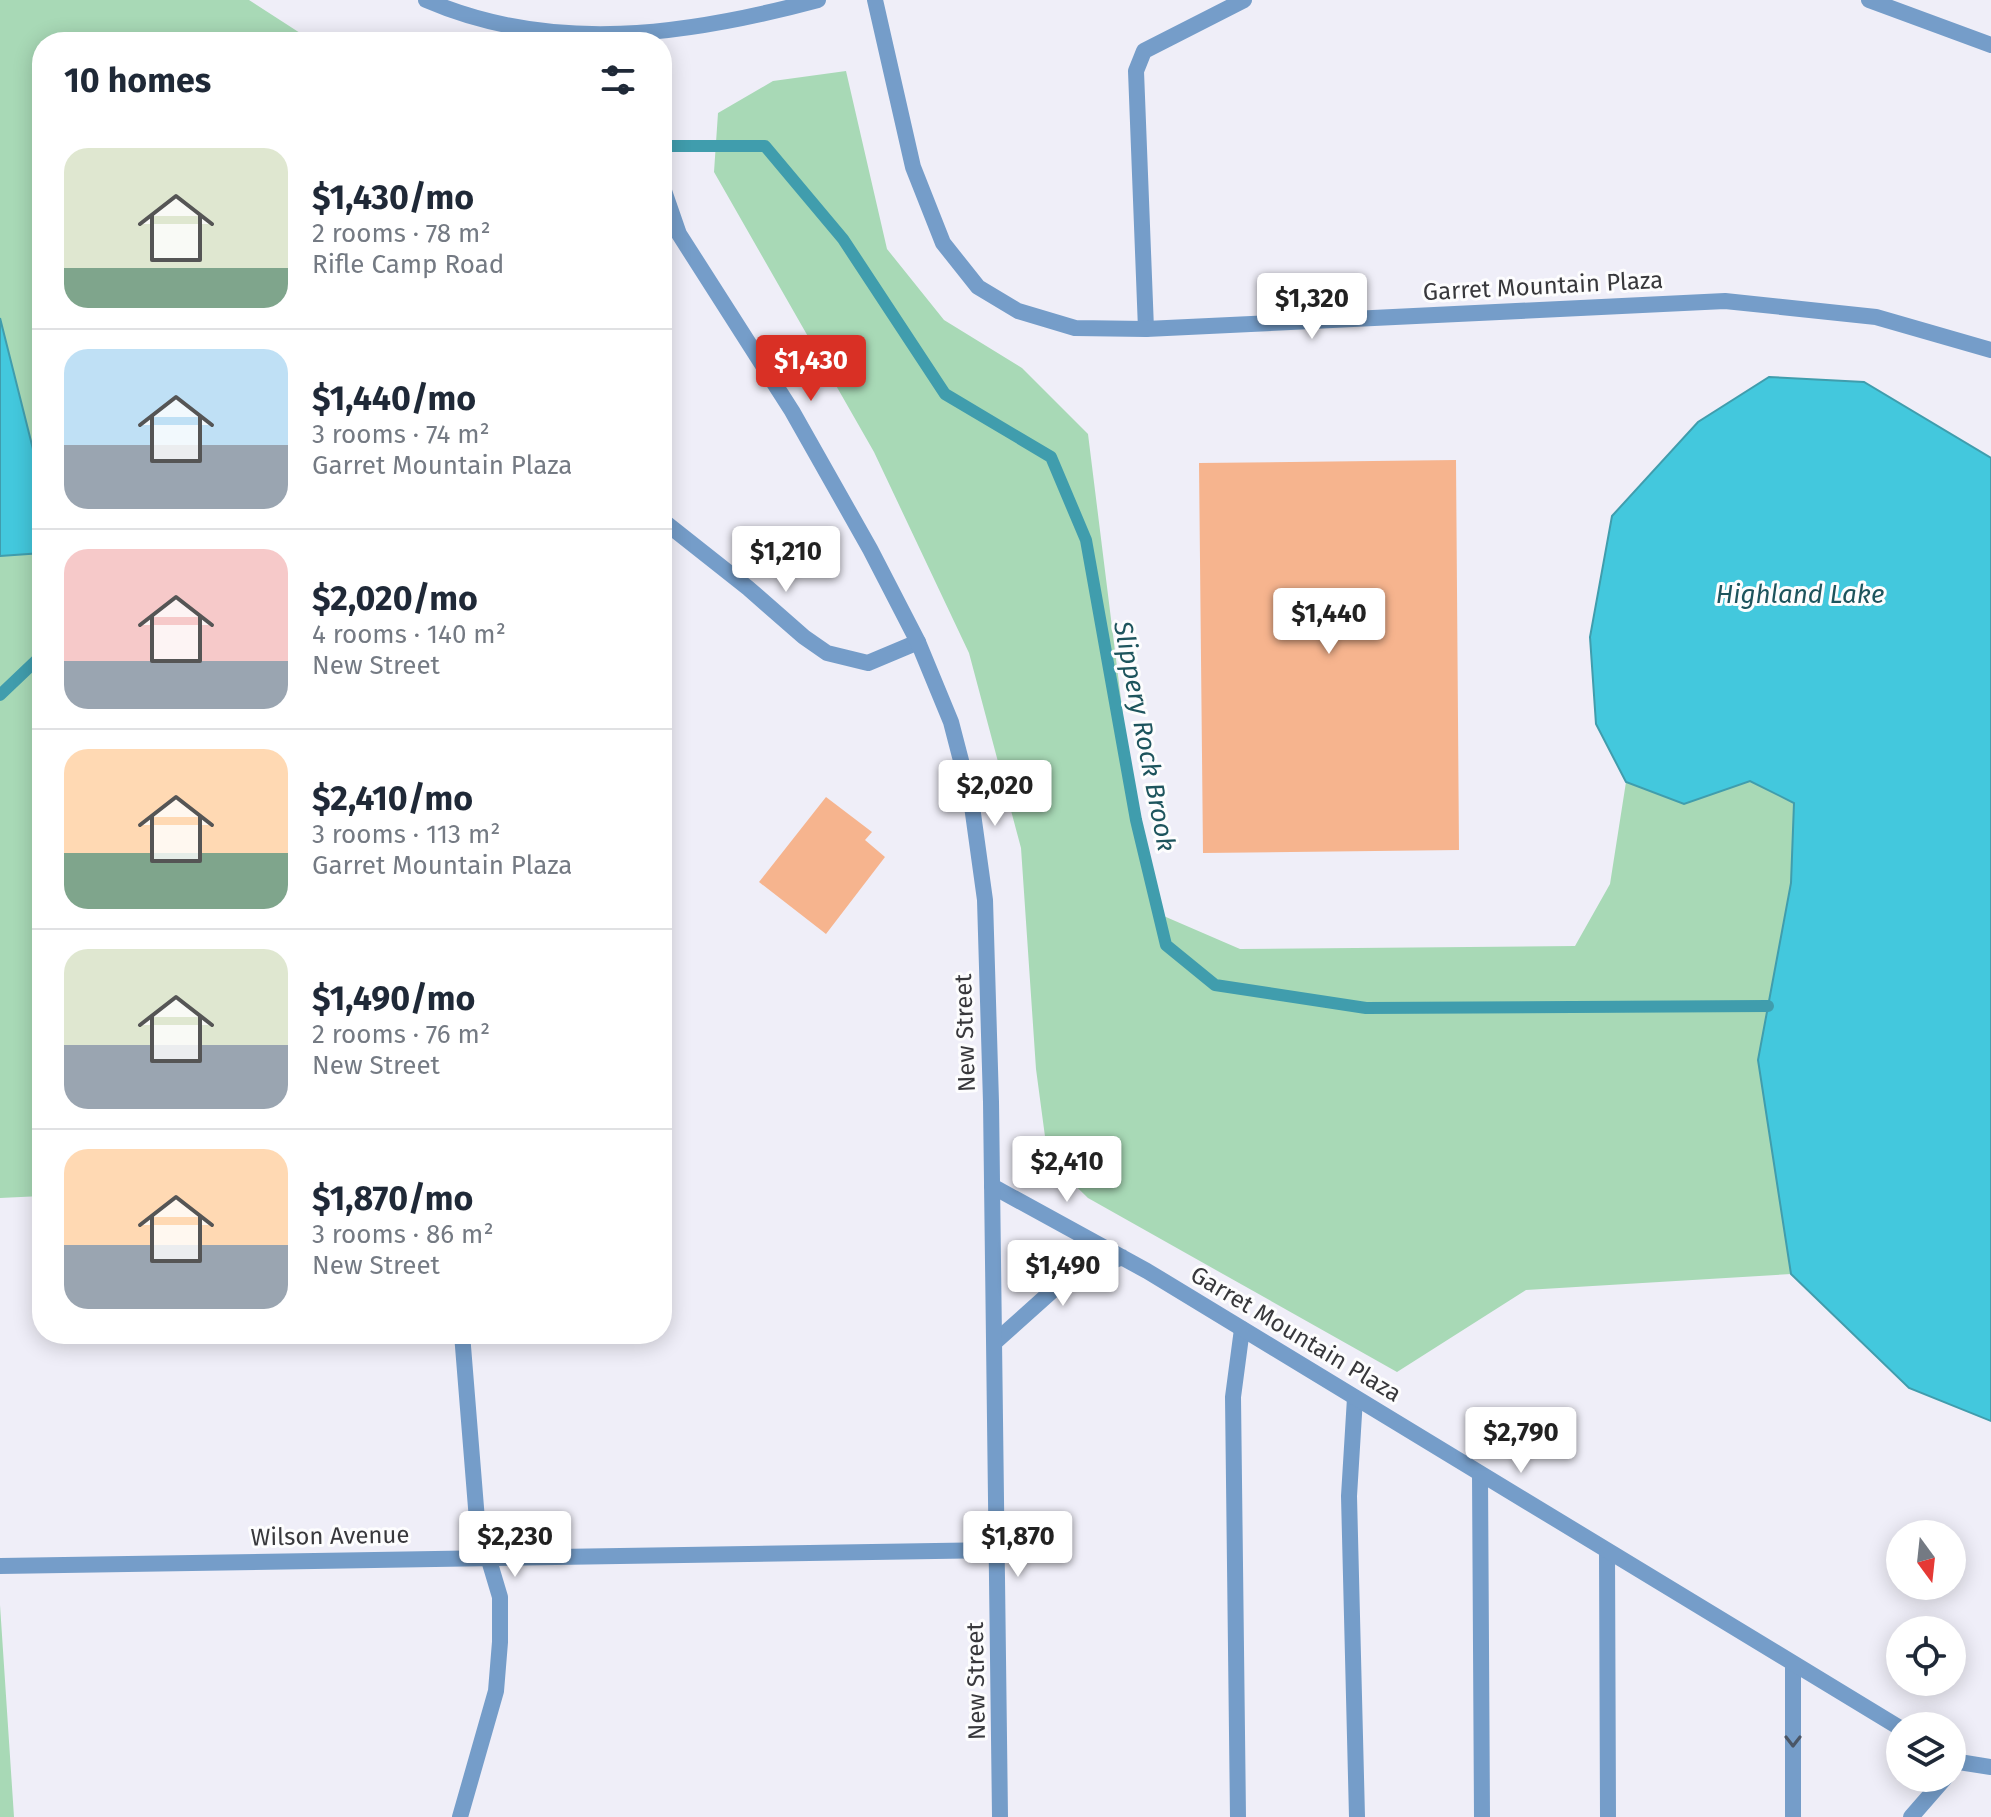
<!DOCTYPE html>
<meta charset="utf-8">
<style>
:root{--surface:#fff;--page:#f6f6f7;--text:#1f2937;--muted:#747a83;--line:#e0e1e3;--accent:#d93025}
body{margin:0;font-family:"Fira Sans",sans-serif;background:var(--page);color:var(--text);height:100vh;display:flex;flex-direction:column;font-size:30px;white-space:nowrap}
*{box-sizing:border-box;margin:0}
p{font-size:26px;color:var(--muted)}
.icon{flex:none;width:44px;height:44px;fill:none;stroke:currentColor;stroke-width:2;stroke-linecap:round;stroke-linejoin:round}
.map{position:relative;flex:1;overflow:hidden}
.details{position:absolute;left:32px;top:32px;width:640px;height:1312px;display:flex;flex-direction:column;background:var(--surface);border-radius:32px;box-shadow:0 4px 20px #0003}
.details>*{flex:none}
.needle{width:52px;rotate:165deg}
.buttons{position:absolute;left:1886px;top:1520px;display:grid;gap:16px}
.buttons a{display:grid;place-items:center;width:80px;height:80px;border-radius:50%;background:var(--surface);box-shadow:0 4px 20px #0003;font-size:40px}
.price{position:absolute;translate:-50% -68px;padding:0 18px;border-radius:8px;background:#fff;color:#222;font-size:26px;line-height:52px;filter:drop-shadow(0 2px 4px #0008)}
.price::after{content:'';position:absolute;left:50%;top:48px;width:24px;height:18px;margin-left:-12px;background:inherit;clip-path:polygon(0 0,100% 0,50% 100%)}
.price.active{background:var(--accent);color:#fff}
ul{padding:0;list-style:none}
li{display:flex;align-items:center;gap:24px;height:200px;padding:0 32px}
li+li{border-top:2px solid var(--line)}
li span{display:grid;place-items:center;flex:none;width:224px;height:160px;border-radius:24px;color:#555}
li>.icon{margin-inline-start:auto}
span .icon{width:96px;height:96px;fill:#fffc;stroke-width:1}
li b{font-size:34px}
h2{display:flex;justify-content:space-between;align-items:center;height:96px;padding:0 32px;font-size:34px}
.map>svg:first-child{display:block}
</style>
<div class="map">
<svg width="1991" height="1817" viewBox="0 0 1991 1817">
<rect width="100%" height="100%" fill="#efeef8"/>
<path fill="#a8d9b6" d="M 0,0 L 249,0 L 314,42 L 42,42 L 42,509 L 39,473 L 0,318 Z
M 846,71 L 887,249 L 944,320 L 1022,368 L 1088,434 L 1136,820 L 1159,914 L 1240,949 L 1575,946 L 1610,884 L 1626,782 L 1684,804 L 1750,781 L 1794,803 L 1791,883 L 1758,1060 L 1791,1274 L 1526,1290 L 1397,1372 L 1088,1198 L 1048,1159 L 1036,1069 L 1021,848 L 969,653 L 874,452 L 714,172 L 718,113 L 773,81 Z
M 42,553 L 42,1196 L 0,1198 L 0,556 Z
M 0,1605 L 14,1817 L 0,1817 Z"/>
<path fill="#43c8dd" stroke="#409dad" stroke-width="2" d="M 0,318 L 39,473 L 42,553 L 0,556 Z
M 1769,377 L 1864,382 L 1991,458 L 1991,1421 L 1909,1388 L 1791,1274 L 1758,1060 L 1791,883 L 1794,803 L 1750,781 L 1684,804 L 1626,782 L 1596,724 L 1590,637 L 1612,516 L 1698,422 Z"/>
<g fill="none" stroke-linecap="round" stroke-linejoin="round">
<path stroke="#409dad" stroke-width="12" d="M 662,146 L 765,146 L 843,239 L 945,394 L 1051,457 L 1086,540 L 1136,820 L 1166,945 L 1215,985 L 1366,1008 L 1768,1006
M 0,695 L 42,655"/>
</g>
<path fill="#f6b48e" d="M 1456,460 L 1459,850 L 1203,853 L 1199,463 Z
M 826,797 L 872,832 L 865,840 L 885,857 L 826,934 L 759,882 Z"/>
<g fill="none" stroke-linecap="round" stroke-linejoin="round">
<path stroke="#759dc9" stroke-width="16" d="M 1869,0 L 1991,45
M 1146,329 L 1136,71 L 1144,51 L 1244,0
M 1355,1398 L 1349,1496 L 1357,1817
M 1480,1474 L 1482,1817
M 1607,1552 L 1608,1817
M 1793,1664 L 1793,1817
M 1238,1817 L 1233,1397 L 1242,1329
M 1911,1817 L 1945,1778"/>
<path stroke="#759dc9" stroke-width="16" d="M 875,0 L 913,167 L 943,243 L 978,287 L 1018,311 L 1075,328 L 1146,329 L 1725,301 L 1876,317 L 1991,350
M 662,520 L 748,588 L 804,637 L 827,653 L 868,663 L 918,642
M 992,1186 L 1147,1271 L 1900,1728
M 995,1342 L 1062,1282 L 1122,1257
M 0,1566 L 998,1550
M 1952,1758 L 1959,1762 L 1991,1767
M 460,1817 L 496,1691 L 500,1642 L 500,1597 L 477,1520 L 462,1334"/>
<path stroke="#759dc9" stroke-width="16" d="M 426,0 C 553,55 688,35 818,0
M 662,185 L 679,234 L 792,411 L 870,549 L 918,642 L 951,722 L 971,799 L 985,900 L 991,1102 L 1000,1817"/>
</g>
<defs><path id="oneway-chevron" d="M-2-3.5L2.5 0L-2 3.5" fill="none" stroke-width="1.6" stroke-linecap="round" stroke-linejoin="round" transform="scale(2)"/></defs>
<use stroke="#4a5666" href="#oneway-chevron" transform="translate(1793 1741) rotate(90)"/>
<g text-anchor="middle" stroke-width="6" stroke-linejoin="round" paint-order="stroke">
<g font-size="24" fill="#38383c" stroke="#fdfdfe">
<text transform="translate(1543 286) rotate(-3)" y="8">Garret Mountain Plaza</text>
<text transform="translate(965 1033) rotate(-92)" y="8">New Street</text>
<text transform="translate(1296 1334) rotate(31)" y="8">Garret Mountain Plaza</text>
<text transform="translate(330 1536) rotate(-1)" y="8">Wilson Avenue</text>
<text transform="translate(976 1681) rotate(-91)" y="8">New Street</text>
</g>
<g font-size="26" font-style="italic" fill="#1d545d" stroke="#fdfdfe">
<text x="1800" y="603">Highland Lake</text>
<text transform="translate(1145 736) rotate(79)" y="9">Slippery Rock Brook</text>
</g>
</g>
</svg>
<div class="buttons">
<a><svg class="needle" viewBox="-14 -14 28 28"><path d="M0-13l5 13h-10z" fill="#e53935"/><path d="M0 13l5-13h-10z" fill="#747a83"/></svg></a>
<a><svg class="icon" aria-label="locate" viewBox="0 0 24 24"><circle cx="12" cy="12" r="6"/><path d="M12 2v4M12 18v4M2 12h4M18 12h4"/></svg></a>
<a><svg class="icon" aria-label="layers" viewBox="0 0 24 24"><path d="M12 4l9 5-9 5-9-5zM3 14l9 5 9-5"/></svg></a>
</div>
<b class="price" style="left:1312px;top:341px">$1,320</b>
<b class="price active" style="left:811px;top:403px">$1,430</b>
<b class="price" style="left:786px;top:594px">$1,210</b>
<b class="price" style="left:1329px;top:656px">$1,440</b>
<b class="price" style="left:995px;top:828px">$2,020</b>
<b class="price" style="left:1067px;top:1204px">$2,410</b>
<b class="price" style="left:1063px;top:1308px">$1,490</b>
<b class="price" style="left:1521px;top:1475px">$2,790</b>
<b class="price" style="left:515px;top:1579px">$2,230</b>
<b class="price" style="left:1018px;top:1579px">$1,870</b>
<section class="details">
<h2>10 homes<svg class="icon" aria-label="filters" viewBox="0 0 24 24"><path d="M4 7h16M4 17h16"/><circle cx="9" cy="7" r="2"/><circle cx="15" cy="17" r="2"/></svg></h2>
<ul>
<li><span style="background:linear-gradient(#dfe7d0 75%,#7fa58c 0)"><svg class="icon" aria-label="home" viewBox="0 0 24 24"><path d="M3 11l9-7 9 7M6 9v11h12V9"/></svg></span><div><b>$1,430/mo</b><p>2 rooms · 78 m²</p><p>Rifle Camp Road</p></div></li>
<li><span style="background:linear-gradient(#bfe0f5 60%,#9aa5b1 0)"><svg class="icon" aria-label="home" viewBox="0 0 24 24"><path d="M3 11l9-7 9 7M6 9v11h12V9"/></svg></span><div><b>$1,440/mo</b><p>3 rooms · 74 m²</p><p>Garret Mountain Plaza</p></div></li>
<li><span style="background:linear-gradient(#f6c9c9 70%,#9aa5b1 0)"><svg class="icon" aria-label="home" viewBox="0 0 24 24"><path d="M3 11l9-7 9 7M6 9v11h12V9"/></svg></span><div><b>$2,020/mo</b><p>4 rooms · 140 m²</p><p>New Street</p></div></li>
<li><span style="background:linear-gradient(#ffd9b3 65%,#7fa58c 0)"><svg class="icon" aria-label="home" viewBox="0 0 24 24"><path d="M3 11l9-7 9 7M6 9v11h12V9"/></svg></span><div><b>$2,410/mo</b><p>3 rooms · 113 m²</p><p>Garret Mountain Plaza</p></div></li>
<li><span style="background:linear-gradient(#dfe7d0 60%,#9aa5b1 0)"><svg class="icon" aria-label="home" viewBox="0 0 24 24"><path d="M3 11l9-7 9 7M6 9v11h12V9"/></svg></span><div><b>$1,490/mo</b><p>2 rooms · 76 m²</p><p>New Street</p></div></li>
<li><span style="background:linear-gradient(#ffd9b3 60%,#9aa5b1 0)"><svg class="icon" aria-label="home" viewBox="0 0 24 24"><path d="M3 11l9-7 9 7M6 9v11h12V9"/></svg></span><div><b>$1,870/mo</b><p>3 rooms · 86 m²</p><p>New Street</p></div></li>
</ul>
</section>
</div>
